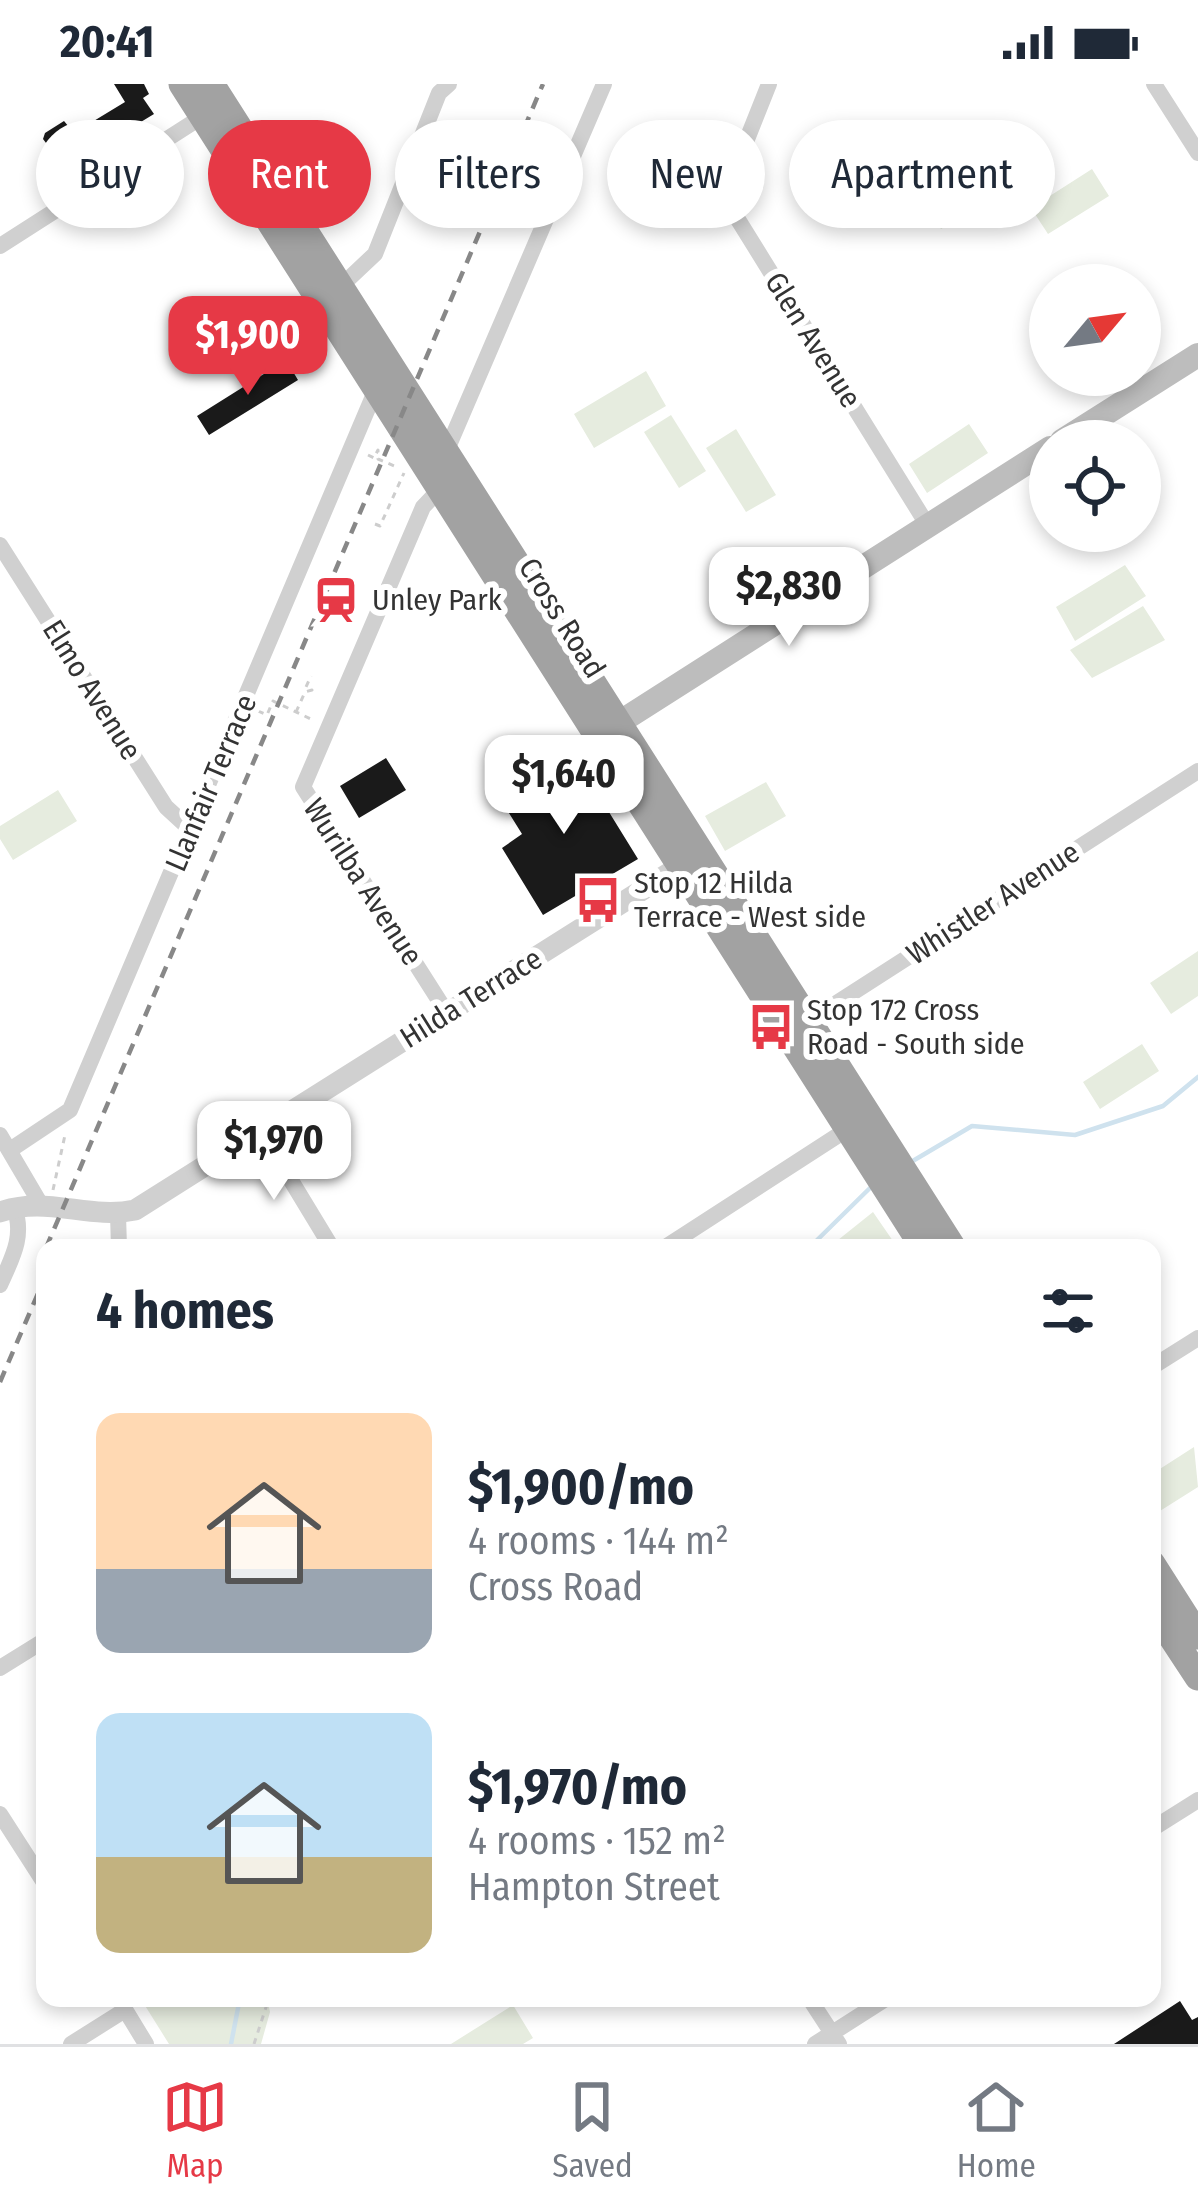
<!DOCTYPE html>
<meta charset="utf-8">
<style>
:root{--surface:#fff;--page:#f6f6f7;--text:#1f2937;--muted:#747a83;--line:#e0e1e3;--accent:#e63946}
body{margin:0;font-family:"Fira Sans Condensed",sans-serif;background:var(--page);color:var(--text);height:100vh;display:flex;flex-direction:column;font-size:45px;white-space:nowrap}
*{box-sizing:border-box;margin:0}
p{font-size:39px;color:var(--muted)}
.icon{flex:none;width:66px;height:66px;fill:none;stroke:currentColor;stroke-width:2;stroke-linecap:round;stroke-linejoin:round}
.map{position:relative;flex:1;overflow:hidden}
.sheet{position:absolute;left:36px;top:1155px;width:1125px;height:768px;display:flex;flex-direction:column;background:var(--surface);border-radius:24px;box-shadow:0 6px 18px #0003}
.sheet>*{flex:none}
.hud{position:absolute;left:36px;top:36px;width:1128px;height:108px;display:flex;gap:24px}
.needle{width:78px;rotate:61deg}
.controls{position:absolute;left:1029px;top:180px;display:grid;gap:24px}
.controls a{display:grid;place-items:center;width:132px;height:132px;border-radius:50%;background:var(--surface);box-shadow:0 6px 18px #0003;font-size:60px}
.price{position:absolute;translate:-50% -102px;padding:0 27px;border-radius:24px;background:#fff;color:#222;font-size:39px;line-height:78px;filter:drop-shadow(0 3px 6px #0008)}
.price::after{content:'';position:absolute;left:50%;top:72px;width:36px;height:27px;margin-left:-18px;background:inherit;clip-path:polygon(0 0,100% 0,50% 100%)}
.price.active{background:var(--accent);color:#fff}
ul{padding:0;list-style:none}
li{display:flex;align-items:center;gap:36px;height:300px;padding:0 60px}
li span{display:grid;place-items:center;flex:none;width:336px;height:240px;border-radius:24px;color:#555}
li>.icon{margin-inline-start:auto}
span .icon{width:144px;height:144px;fill:#fffc;stroke-width:1}
li b{font-size:51px}
h2{display:flex;justify-content:space-between;align-items:center;height:144px;padding:0 60px;font-size:51px}
.chip{padding:0 42px;border-radius:54px;background:var(--surface);box-shadow:0 6px 18px #0003;font-size:42px;line-height:108px}
.chip.active{background:var(--accent);color:#fff}
.status{display:flex;justify-content:space-between;align-items:center;height:84px;padding:0 60px;background:var(--surface);direction:ltr}
.status svg{height:33px;fill:currentColor}
.dock{display:flex;justify-content:space-around;align-items:center;height:168px;border-top:3px solid var(--line);background:var(--surface);font-size:33px;color:var(--muted)}
.dock a{display:grid;justify-items:center;gap:6px}
.dock .active{color:var(--accent)}
.map>svg:first-child{display:block}
</style>
<div class="status"><b>20:41</b><svg viewBox="0 0 49 12"><path d="M0 12V9h3v3zM5 12V6h3v6zM10 12V3h3v9zM15 12V0h3v12zM26 1h20v11H26zM47 4h2v5h-2z"/></svg></div>
<div class="map">
<svg width="1198" height="1960" viewBox="0 0 1198 1960">
<rect width="100%" height="100%" fill="#fff"/>
<path fill="#e6ecdf" d="M 986,67 L 1008,103 L 941,145 L 919,109 Z
M 1092,85 L 1109,112 L 1048,150 L 1031,124 Z
M 646,287 L 666,322 L 594,364 L 574,330 Z
M 671,331 L 706,387 L 679,404 L 644,348 Z
M 969,340 L 988,369 L 927,409 L 909,380 Z
M 736,345 L 776,411 L 746,428 L 706,364 Z
M 1125,481 L 1146,512 L 1075,557 L 1056,523 Z
M 1143,522 L 1165,556 L 1092,594 L 1070,566 Z
M 766,698 L 786,732 L 725,767 L 705,732 Z
M 58,706 L 77,737 L 13,776 L 0,755 L 0,742 Z
M 1198,867 L 1198,912 L 1171,930 L 1150,899 Z
M 1142,960 L 1159,987 L 1100,1025 L 1083,998 Z
M 873,1128 L 893,1157 L 885,1164 L 828,1164 Z
M 1194,1363 L 1198,1403 L 1152,1432 L 1152,1390 Z
M 152,1914 L 267,1914 L 270,1928 L 261,1960 L 169,1960 L 144,1920 Z
M 513,1921 L 533,1954 L 523,1960 L 451,1960 Z"/>
<g fill="none" stroke-linecap="round" stroke-linejoin="round">
<path stroke="#cfe2ee" stroke-width="4.5" d="M 911,1078 L 972,1042 L 1075,1051 L 1163,1022 L 1198,993
M 809,1164 L 871,1103
M 231,1960 L 240,1914"/>
</g>
<path fill="#1a1a1a" d="M 114,0 L 144,0 L 149,10 L 143,14 L 154,30 L 65,84 L 43,55 L 45,49 L 64,37 L 74,49 L 125,18 Z
M 286,276 L 298,296 L 209,351 L 197,332 Z
M 575,673 L 638,775 L 543,831 L 502,764 L 522,750 L 502,718 Z
M 386,674 L 406,706 L 359,734 L 340,702 Z
M 1180,1917 L 1192,1936 L 1198,1933 L 1198,1960 L 1114,1960 Z"/>
<g fill="none" stroke-linecap="round" stroke-linejoin="round">
<path stroke="#cdcdcd" stroke-width="3" stroke-dasharray="6 6" stroke-linecap="butt" d="M 368,371 L 374,374 L 378,366 L 378,375 L 399,384
M 375,440 L 380,442 L 404,389
M 258,627 L 267,631 L 273,617 L 313,636
M 296,628 L 305,608 L 312,606 L 306,603 L 311,592
M 53,1106 L 65,1051
M 254,1960 L 269,1914"/>
<path stroke="#d0d0d0" stroke-width="16" d="M 769,0 L 724,113 L 928,442
M 1154,0 L 1198,69
M 0,162 L 203,32
M 340,203 L 375,170 L 439,9 L 449,0
M 446,368 L 604,0
M 441,404 L 423,423 L 303,703 L 447,929
M 0,461 L 166,723 L 191,746
M 804,940 L 1198,687
M 261,1047 L 332,1164
M 0,1051 L 40,1119
M 10,1066 L 70,1026 L 377,303
M 118,1130 L 119,1164
M 664,1164 L 854,1041
M 0,1201 C 12,1174 25,1152 14,1123
M 1152,1283 L 1198,1254
M 0,1584 L 45,1556
M 0,1730 L 45,1800
M 1152,1745 L 1198,1716
M 118,1914 L 146,1960
M 809,1914 L 839,1960
M 71,1960 L 125,1926
M 815,1960 L 887,1914"/>
<path stroke="#d0d0d0" stroke-width="21" d="M 0,1128 C 47,1111 88,1136 135,1126 L 693,774"/>
<path stroke="#bdbdbd" stroke-width="24" d="M 1062,357 L 1198,271
M 606,647 L 1050,364"/>
<path stroke="#a2a2a2" stroke-width="27" d="M 182,0 L 924,1164
M 211,0 L 953,1164
M 1152,1480 L 1198,1552
M 1152,1523 L 1198,1593"/>
<path stroke="#888" stroke-width="4.5" stroke-dasharray="12 9" stroke-linecap="butt" d="M 46,1164 L 543,0
M 0,1298 L 45,1193"/>
</g>
<defs>
<symbol id="station-bare" viewBox="-9 -9 18 18"><path d="M-3-6H3Q5-6 5-4V2Q5 4 3 4L4.5 6H3L1.5 4h-3L-3 6H-4.5L-3 4Q-5 4-5 2V-4Q-5-6-3-6ZM-3.5-4v3h7v-3ZM-3.5 1v1.5H-2V1ZM2 1v1.5H3.5V1Z" fill="#e63946" stroke="#fff" stroke-width="2.5" paint-order="stroke"/></symbol>
<symbol id="bus-bare" viewBox="-9 -9 18 18"><path d="M-5-6H5V4H4V6H2V4H-2V6H-4V4H-5ZM-3.5-4V0h7V-4ZM-3.5 1.2v1.5H-2V1.2ZM2 1.2v1.5H3.5V1.2Z" fill="#e63946" stroke="#fff" stroke-width="2.5" paint-order="stroke"/></symbol>
</defs>
<g fill-rule="evenodd">
<use href="#station-bare" x="303" y="483" width="66" height="66"/>
<use href="#bus-bare" x="565" y="783" width="66" height="66"/>
<use href="#bus-bare" x="738" y="910" width="66" height="66"/>
</g>
<g text-anchor="middle" stroke-width="12" stroke-linejoin="round" paint-order="stroke">
<g font-size="30" fill="#333" stroke="#fff">
<text transform="translate(813 256) rotate(58)" y="10">Glen Avenue</text>
<text transform="translate(562 534) rotate(58)" y="10">Cross Road</text>
<text transform="translate(92 606) rotate(58)" y="10">Elmo Avenue</text>
<text transform="translate(211 699) rotate(-67)" y="10">Llanfair Terrace</text>
<text transform="translate(363 798) rotate(57)" y="10">Wurilba Avenue</text>
<text transform="translate(993 819) rotate(-33)" y="10">Whistler Avenue</text>
<text transform="translate(471 914) rotate(-32)" y="10">Hilda Terrace</text>
</g>
<g font-size="30" fill="#333" stroke="#fff" text-anchor="start">
<text x="372" y="526">Unley Park</text>
<text x="634" y="809">Stop 12 Hilda<tspan x="634" dy="34">Terrace - West side</tspan></text>
<text x="807" y="936">Stop 172 Cross<tspan x="807" dy="34">Road - South side</tspan></text>
</g>
</g>
</svg>
<div class="controls">
<a><svg class="needle" viewBox="-14 -14 28 28"><path d="M0-13l5 13h-10z" fill="#e53935"/><path d="M0 13l5-13h-10z" fill="#747a83"/></svg></a>
<a><svg class="icon" aria-label="locate" viewBox="0 0 24 24"><circle cx="12" cy="12" r="6"/><path d="M12 2v4M12 18v4M2 12h4M18 12h4"/></svg></a>
</div>
<b class="price active" style="left:248px;top:314px">$1,900</b>
<b class="price" style="left:789px;top:565px">$2,830</b>
<b class="price" style="left:564px;top:753px">$1,640</b>
<b class="price" style="left:274px;top:1119px">$1,970</b>
<div class="hud">
<a class="chip">Buy</a>
<a class="chip active">Rent</a>
<a class="chip">Filters</a>
<a class="chip">New</a>
<a class="chip">Apartment</a>
</div>
<section class="sheet">
<h2>4 homes<svg class="icon" aria-label="filters" viewBox="0 0 24 24"><path d="M4 7h16M4 17h16"/><circle cx="9" cy="7" r="2"/><circle cx="15" cy="17" r="2"/></svg></h2>
<ul>
<li><span style="background:linear-gradient(#ffd9b3 65%,#9aa5b1 0)"><svg class="icon" aria-label="home" viewBox="0 0 24 24"><path d="M3 11l9-7 9 7M6 9v11h12V9"/></svg></span><div><b>$1,900/mo</b><p>4 rooms · 144 m²</p><p>Cross Road</p></div></li>
<li><span style="background:linear-gradient(#bfe0f5 60%,#c2b280 0)"><svg class="icon" aria-label="home" viewBox="0 0 24 24"><path d="M3 11l9-7 9 7M6 9v11h12V9"/></svg></span><div><b>$1,970/mo</b><p>4 rooms · 152 m²</p><p>Hampton Street</p></div></li>
</ul>
</section>
</div>
<nav class="dock">
<a class="active"><svg class="icon" aria-label="map" viewBox="0 0 24 24"><path d="M3 6l6-2 6 2 6-2v14l-6 2-6-2-6 2zM9 4v14M15 6v14"/></svg>Map</a>
<a><svg class="icon" aria-label="saved" viewBox="0 0 24 24"><path d="M7 4h10v16l-5-4-5 4z"/></svg>Saved</a>
<a><svg class="icon" aria-label="home" viewBox="0 0 24 24"><path d="M3 11l9-7 9 7M6 9v11h12V9"/></svg>Home</a>
</nav>
